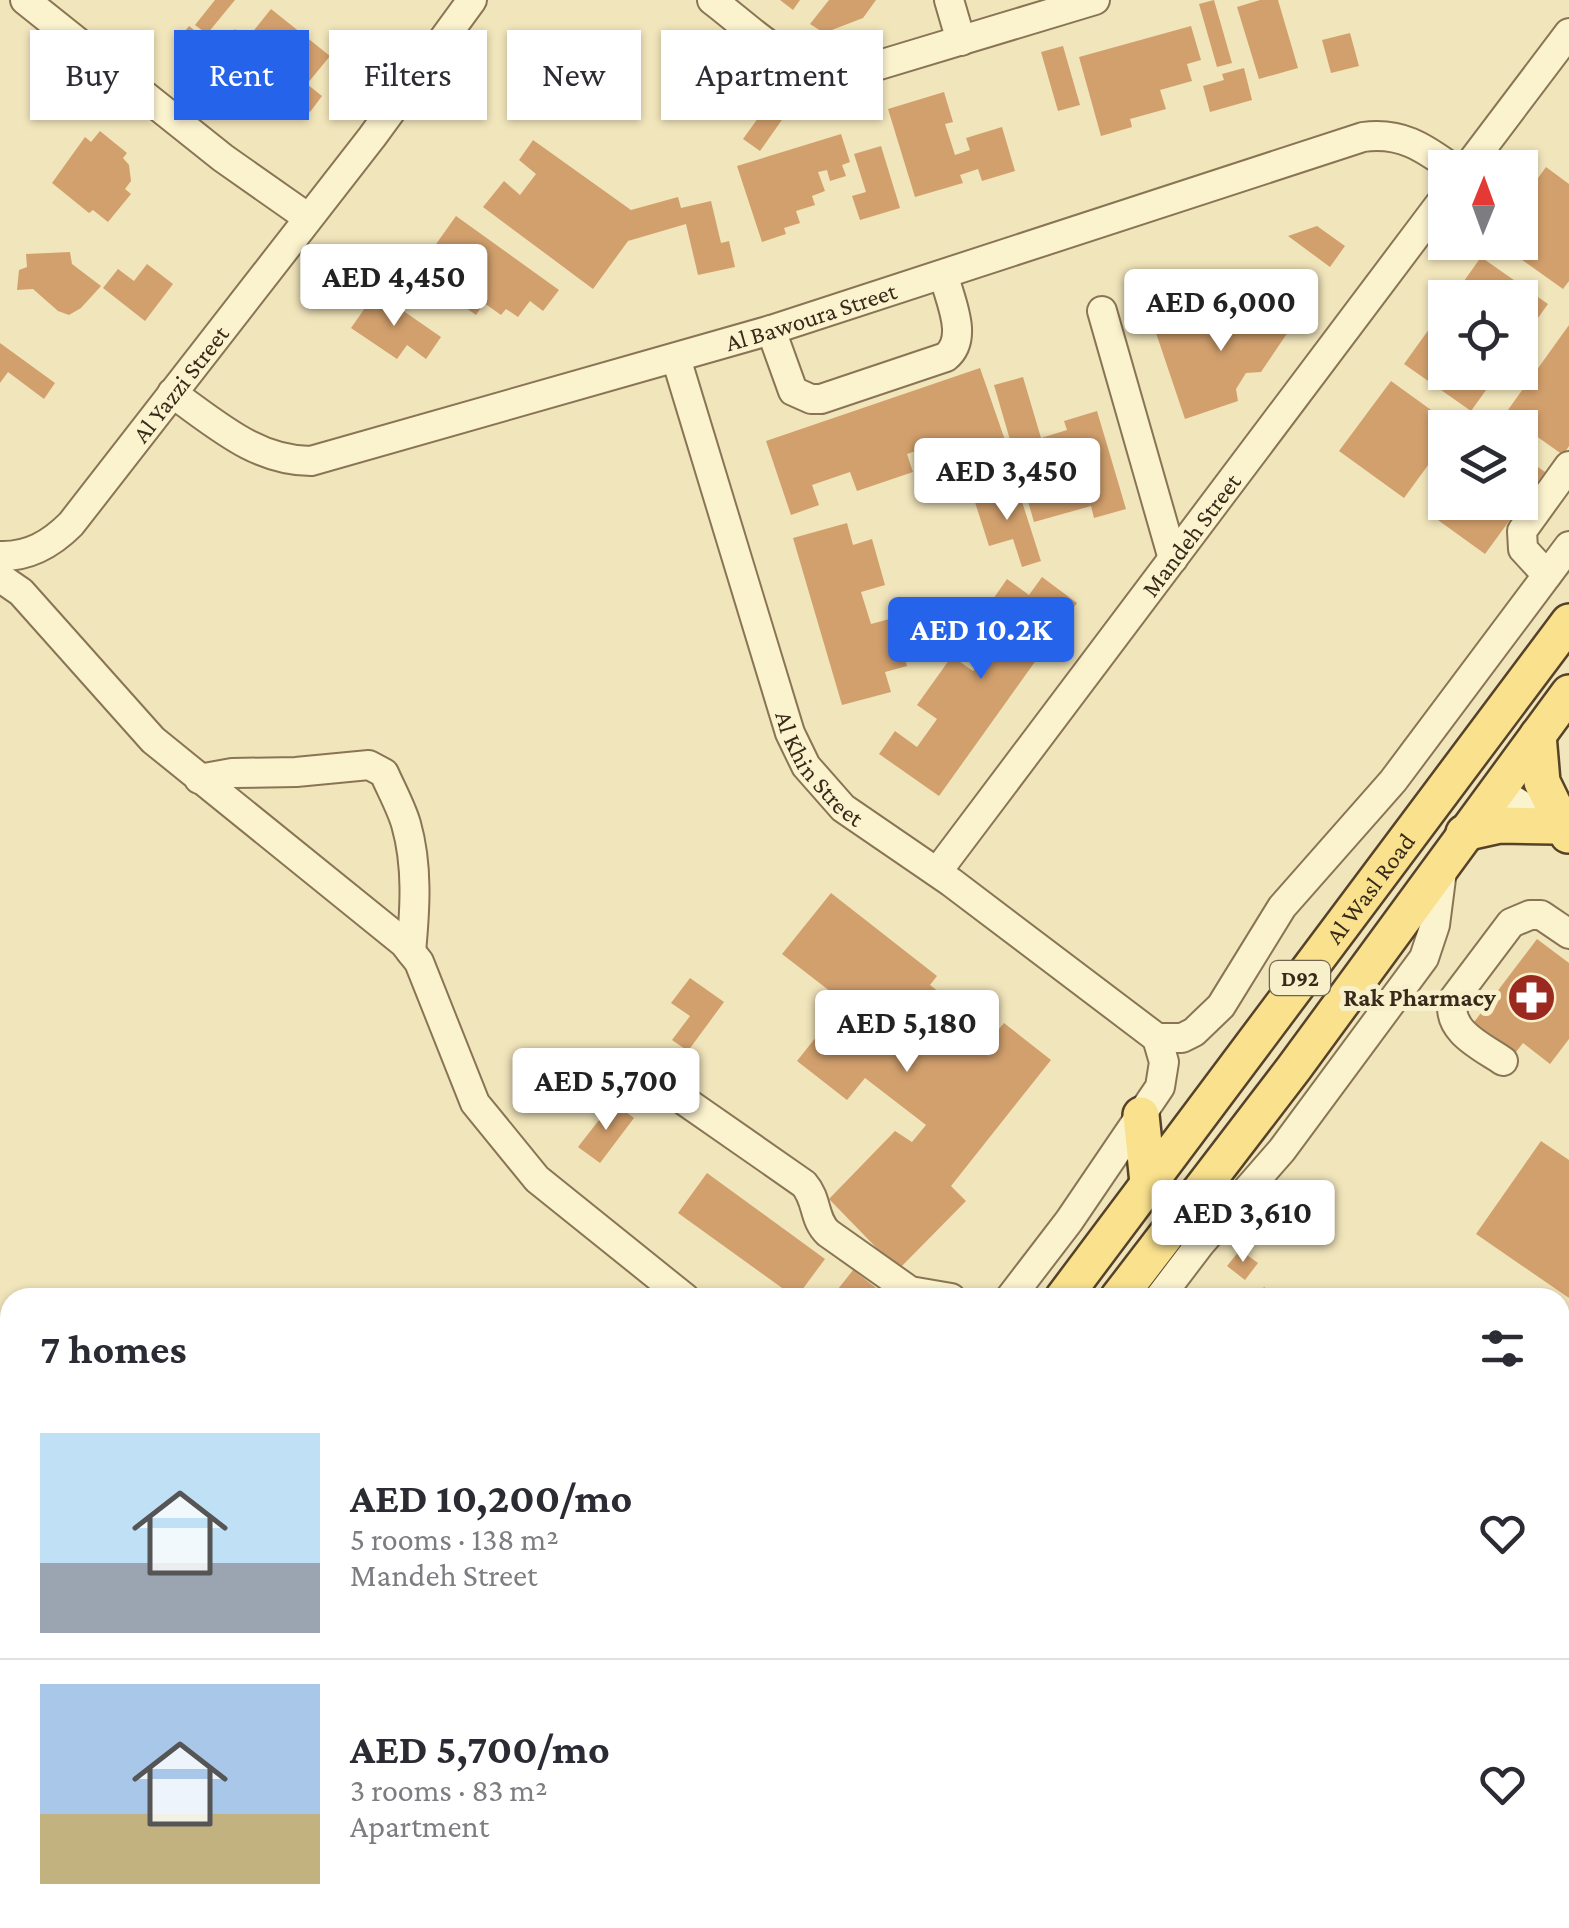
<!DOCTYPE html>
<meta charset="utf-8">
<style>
:root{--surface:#fff;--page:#f7f7f7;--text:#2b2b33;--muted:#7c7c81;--line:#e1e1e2;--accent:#2563eb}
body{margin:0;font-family:"Crimson Pro",serif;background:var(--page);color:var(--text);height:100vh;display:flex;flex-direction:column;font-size:38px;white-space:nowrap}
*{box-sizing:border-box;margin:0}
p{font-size:32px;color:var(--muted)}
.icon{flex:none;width:55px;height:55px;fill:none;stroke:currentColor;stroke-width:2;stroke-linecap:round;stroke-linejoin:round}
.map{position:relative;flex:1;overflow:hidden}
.drawer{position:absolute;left:0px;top:1288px;width:1570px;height:642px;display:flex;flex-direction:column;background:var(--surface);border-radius:30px 30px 0 0;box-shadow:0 2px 8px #0004}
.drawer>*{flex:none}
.hud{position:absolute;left:30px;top:30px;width:1000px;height:90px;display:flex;gap:20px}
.needle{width:65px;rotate:1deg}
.fabs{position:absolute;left:1428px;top:150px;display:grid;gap:20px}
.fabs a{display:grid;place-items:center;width:110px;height:110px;border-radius:0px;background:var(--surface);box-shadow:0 2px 8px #0004;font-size:50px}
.price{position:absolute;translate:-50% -85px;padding:0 22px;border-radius:10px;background:#fff;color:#222;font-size:32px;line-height:65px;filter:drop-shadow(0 2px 5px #0008)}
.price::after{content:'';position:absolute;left:50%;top:60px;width:30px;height:22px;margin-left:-15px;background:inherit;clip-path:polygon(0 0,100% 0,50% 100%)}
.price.selected{background:var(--accent);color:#fff}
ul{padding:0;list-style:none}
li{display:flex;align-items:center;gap:30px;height:250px;padding:0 40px}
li+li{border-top:2px solid var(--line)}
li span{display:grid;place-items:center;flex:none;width:280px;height:200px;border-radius:0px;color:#555}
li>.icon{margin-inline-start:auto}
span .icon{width:120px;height:120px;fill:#fffc;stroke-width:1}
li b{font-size:42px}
h2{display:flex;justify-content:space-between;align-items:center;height:120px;padding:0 40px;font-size:42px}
.tag{padding:0 35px;border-radius:0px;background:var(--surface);box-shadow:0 2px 8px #0004;font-size:35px;line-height:90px}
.tag.selected{background:var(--accent);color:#fff}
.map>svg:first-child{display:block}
</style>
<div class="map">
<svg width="1569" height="1928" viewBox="0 0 1569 1928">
<rect width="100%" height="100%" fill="#f1e5bb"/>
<path fill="#d2a06d" d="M 215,0 L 235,0 L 207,34 L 195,25 Z
M 780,0 L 800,0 L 793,10 Z
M 829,0 L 876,0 L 863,18 L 824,33 L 810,24 Z
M 1214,0 L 1232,63 L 1217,67 L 1199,4 Z
M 1260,0 L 1278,0 L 1298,68 L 1259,79 L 1237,7 Z
M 271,9 L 330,56 L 307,84 L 322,96 L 310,112 L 224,43 L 235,29 L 247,39 Z
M 189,26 L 228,58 L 213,77 L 174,45 Z
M 1191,26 L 1201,60 L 1187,64 L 1192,81 L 1160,90 L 1166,109 L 1130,119 L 1132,127 L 1101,136 L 1079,57 Z
M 1350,33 L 1359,66 L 1331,73 L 1322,40 Z
M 1063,46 L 1080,105 L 1058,111 L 1041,52 Z
M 1244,68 L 1252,100 L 1210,112 L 1203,86 L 1224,80 L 1222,74 Z
M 781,86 L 798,97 L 760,151 L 743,139 Z
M 944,92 L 953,122 L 945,124 L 955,155 L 970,150 L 966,138 L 1002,127 L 1015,171 L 982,181 L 978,169 L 960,175 L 963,183 L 915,197 L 888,109 Z
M 100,131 L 127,153 L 123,158 L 129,165 L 131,181 L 125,189 L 131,194 L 108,222 L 93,210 L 89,213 L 52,183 L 85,137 L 91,142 Z
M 841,134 L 850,162 L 842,165 L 846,176 L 830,181 L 827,170 L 818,172 L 825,191 L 812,196 L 815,205 L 796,211 L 800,223 L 784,228 L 786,234 L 762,242 L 737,166 Z
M 533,140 L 631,210 L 678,197 L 681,208 L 711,201 L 721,243 L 729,241 L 735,267 L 698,275 L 686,224 L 628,241 L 593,289 L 483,207 L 504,181 L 520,195 L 536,174 L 519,160 Z
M 881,146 L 900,208 L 860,220 L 852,196 L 866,192 L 854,154 Z
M 1546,167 L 1569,184 L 1569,281 L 1563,289 L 1497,242 L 1520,242 L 1520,203 Z
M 456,216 L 559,290 L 543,311 L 530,301 L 518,317 L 506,309 L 501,315 L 484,303 L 476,315 L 431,283 L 439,271 L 424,261 Z
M 1317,226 L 1345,246 L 1330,267 L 1288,236 Z
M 70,252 L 72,264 L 101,286 L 81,308 L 69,315 L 58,311 L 33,289 L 17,290 L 19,270 L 27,267 L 26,254 Z
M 1481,257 L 1548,304 L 1520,343 L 1520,298 L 1452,298 Z
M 147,264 L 173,284 L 145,321 L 103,288 L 118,269 L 134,281 Z
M 376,292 L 441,337 L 426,359 L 407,345 L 397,359 L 351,328 Z
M 1255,292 L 1296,320 L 1261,372 L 1246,373 L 1236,389 L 1238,401 L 1185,419 L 1156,333 L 1213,315 L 1217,335 L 1228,331 Z
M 1445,307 L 1445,372 L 1499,372 L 1471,411 L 1404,364 Z
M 1569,325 L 1569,446 L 1563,455 L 1532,433 L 1520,449 L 1520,428 L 1495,428 Z
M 0,343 L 55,383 L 44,399 L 8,372 L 0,383 Z
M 980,368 L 1006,443 L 940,466 L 933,445 L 907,454 L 913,472 L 857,491 L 850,472 L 812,485 L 819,505 L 791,515 L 766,441 Z
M 1023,377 L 1041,438 L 1067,430 L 1064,421 L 1097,411 L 1126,509 L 1094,518 L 1091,506 L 1034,522 L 994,385 Z
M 1391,381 L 1456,428 L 1445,428 L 1445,442 L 1404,498 L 1339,451 Z
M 1520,454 L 1545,472 L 1485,554 L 1431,515 L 1445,496 L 1445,502 L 1520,502 Z
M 996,489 L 999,495 L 1018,489 L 1041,561 L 1022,567 L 1013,539 L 989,546 L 973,496 Z
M 847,523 L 853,545 L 872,539 L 885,585 L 861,592 L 871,624 L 893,618 L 907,666 L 885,672 L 891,692 L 842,705 L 793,538 Z
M 1042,577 L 1077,603 L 939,796 L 879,754 L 895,731 L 917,747 L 937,719 L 917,705 L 952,656 L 973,671 L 993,643 L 973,628 L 1007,579 L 1029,595 Z
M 831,893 L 937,976 L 930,985 L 994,1035 L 1004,1023 L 1051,1060 L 951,1186 L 966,1201 L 898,1270 L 829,1199 L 895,1131 L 912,1142 L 926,1125 L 865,1078 L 847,1100 L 797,1061 L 844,1002 L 782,954 Z
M 1537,939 L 1569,963 L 1569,1039 L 1550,1064 L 1523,1043 L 1509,1061 L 1468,1030 Z
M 690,978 L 724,1002 L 688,1051 L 672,1040 L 690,1016 L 671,1003 Z
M 636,1051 L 657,1067 L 632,1100 L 611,1084 Z
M 613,1102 L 634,1118 L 600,1163 L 578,1147 Z
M 1541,1141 L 1569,1160 L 1569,1298 L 1476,1234 Z
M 707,1173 L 825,1259 L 796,1298 L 678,1213 Z
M 1240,1250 L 1258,1263 L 1245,1280 L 1227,1266 Z
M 853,1270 L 889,1298 L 831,1298 Z
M 1264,1287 L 1278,1298 L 1257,1298 Z
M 1569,1619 L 1569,1704 L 1560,1697 L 1560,1631 Z
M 1560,1727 L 1569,1733 L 1569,1780 L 1560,1792 Z
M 439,1920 L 495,1920 L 489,1928 L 451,1928 Z
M 777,1920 L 827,1920 L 838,1928 L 771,1928 Z
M 845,1920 L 864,1920 L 874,1928 L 855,1928 Z
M 1048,1920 L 1066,1920 L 1076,1928 L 1042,1928 Z"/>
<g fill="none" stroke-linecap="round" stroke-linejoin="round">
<defs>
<g id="minor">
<path d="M 25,0 L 223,158 L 307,217"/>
<path d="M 712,0 C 753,31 792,74 846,75 L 1095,0"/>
<path d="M 949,0 L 961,41"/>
<path d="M 1467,168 L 1569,33"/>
<path d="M 1102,311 L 1173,559"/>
<path d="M 771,330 L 793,391 L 811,399 L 821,399 L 946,357 C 969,338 950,301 944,276"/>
<path id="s1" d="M 676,358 L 790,733 L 806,766 L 843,808 L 951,882 L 1157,1038"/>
<path id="s2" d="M 172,393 C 216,424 256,461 311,461 L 771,330 L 1363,137 C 1401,132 1423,147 1452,168"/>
<path id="s3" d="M 0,556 C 29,557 51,544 71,524 L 372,137 L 472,0"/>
<path d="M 1547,575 L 1523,549 L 1522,531 L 1569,466"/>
<path d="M 5,581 L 21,592 L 153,740 L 404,943 L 419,962 L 475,1103 L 537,1179 L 685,1298"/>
<path d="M 199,779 L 232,773 L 296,772 L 369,765 L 384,773 C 391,789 401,807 406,824 C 418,866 415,909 411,952"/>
<path d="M 1497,790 L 1555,826"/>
<path id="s4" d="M 937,872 L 1445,197"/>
<path d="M 1157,1038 L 1182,1038 L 1194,1032 L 1221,1006 L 1282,907 L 1393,781 L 1569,546"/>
<path d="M 1503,1061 C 1481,1046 1446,1031 1453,1000 L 1511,923 L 1530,915 L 1541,915 L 1569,934"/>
<path d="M 662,1085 L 804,1184 C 818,1200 813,1219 828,1233 L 910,1291 L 951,1298"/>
<path d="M 1010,1298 L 1069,1221 L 1160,1087 L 1164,1062 L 1157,1038"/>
<path d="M 1159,1298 L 1200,1244 L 1282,1150 L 1424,958 L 1435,925 L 1443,863"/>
<path d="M 1560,1359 L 1569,1366"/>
<path d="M 1560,1457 L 1569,1450"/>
<path d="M 1560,1862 L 1569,1869"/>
<path d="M 0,1906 L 10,1915"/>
<path d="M 690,1928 L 696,1920"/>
<path d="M 1209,1928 L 1215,1920"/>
</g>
<g id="major">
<path d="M 1538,735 L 1542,782 L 1568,835"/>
<path d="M 1464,833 L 1500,825 L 1554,826"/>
<path d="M 1141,1115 L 1148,1183"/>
<path id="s5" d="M 1063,1298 L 1569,622"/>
<path d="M 1118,1298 L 1294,1068 L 1569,693"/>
<path d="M 595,1928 L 601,1920"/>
<path d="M 645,1928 L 651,1920"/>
</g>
</defs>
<use href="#minor" stroke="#897554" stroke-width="32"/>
<use href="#major" stroke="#564229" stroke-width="40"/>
<use href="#minor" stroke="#fbf2ce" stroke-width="28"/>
<use href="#major" stroke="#f9e18e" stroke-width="35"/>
</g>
<defs>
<symbol id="pharmacy-disc" viewBox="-11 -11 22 22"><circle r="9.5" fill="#9c291f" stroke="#f8efcb"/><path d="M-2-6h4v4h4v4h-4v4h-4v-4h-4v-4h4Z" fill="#fff"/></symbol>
</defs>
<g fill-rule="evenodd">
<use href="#pharmacy-disc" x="1504" y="970" width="55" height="55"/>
</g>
<g text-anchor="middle" stroke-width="10" stroke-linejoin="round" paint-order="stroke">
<rect fill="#f8efcb" stroke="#71654f" stroke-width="2.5" x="1270" y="961" width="60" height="34" rx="8"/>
<g font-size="22" font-weight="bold" fill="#372a1a">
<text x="1300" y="986">D92</text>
</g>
<g font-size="25" fill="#372a1a" stroke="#f8efcb">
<text dy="9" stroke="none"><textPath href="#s2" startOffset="678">Al Bawoura Street</textPath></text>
<text dy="9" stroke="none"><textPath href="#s3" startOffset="258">Al Yazzi Street</textPath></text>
<text dy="9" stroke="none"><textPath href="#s4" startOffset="422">Mandeh Street</textPath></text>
<text dy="9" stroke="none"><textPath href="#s1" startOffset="438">Al Khin Street</textPath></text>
<text dy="9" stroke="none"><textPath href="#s5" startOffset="512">Al Wasl Road</textPath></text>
</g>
<g font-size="25" font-weight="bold" fill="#372a1a" stroke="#f8efcb" text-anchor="end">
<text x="1496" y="1006">Rak Pharmacy</text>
</g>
</g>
</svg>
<div class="fabs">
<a><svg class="needle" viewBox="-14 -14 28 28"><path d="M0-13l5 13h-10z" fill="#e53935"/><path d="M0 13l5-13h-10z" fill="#7c7c81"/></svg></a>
<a><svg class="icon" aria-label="locate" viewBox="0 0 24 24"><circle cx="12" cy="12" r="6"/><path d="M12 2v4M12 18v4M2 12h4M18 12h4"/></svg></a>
<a><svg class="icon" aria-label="layers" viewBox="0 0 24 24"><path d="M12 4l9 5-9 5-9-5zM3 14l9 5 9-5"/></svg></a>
</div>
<b class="price" style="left:394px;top:329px">AED 4,450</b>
<b class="price" style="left:1221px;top:354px">AED 6,000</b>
<b class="price" style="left:1007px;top:523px">AED 3,450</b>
<b class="price selected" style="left:981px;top:682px">AED 10.2K</b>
<b class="price" style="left:907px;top:1075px">AED 5,180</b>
<b class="price" style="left:606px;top:1133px">AED 5,700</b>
<b class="price" style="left:1243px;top:1265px">AED 3,610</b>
<div class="hud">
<a class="tag">Buy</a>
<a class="tag selected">Rent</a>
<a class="tag">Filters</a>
<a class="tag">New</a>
<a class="tag">Apartment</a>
</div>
<section class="drawer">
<h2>7 homes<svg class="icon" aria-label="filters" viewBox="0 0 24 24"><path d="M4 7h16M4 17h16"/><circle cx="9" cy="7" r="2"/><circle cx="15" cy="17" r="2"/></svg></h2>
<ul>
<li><span style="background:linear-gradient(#bfe0f5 65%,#9aa5b1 0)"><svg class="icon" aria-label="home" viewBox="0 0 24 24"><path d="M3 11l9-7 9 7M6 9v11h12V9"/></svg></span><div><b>AED 10,200/mo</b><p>5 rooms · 138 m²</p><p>Mandeh Street</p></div><svg class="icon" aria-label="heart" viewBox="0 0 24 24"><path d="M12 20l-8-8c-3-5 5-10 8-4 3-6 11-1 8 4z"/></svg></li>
<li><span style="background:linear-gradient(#a9c7e8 65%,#c2b280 0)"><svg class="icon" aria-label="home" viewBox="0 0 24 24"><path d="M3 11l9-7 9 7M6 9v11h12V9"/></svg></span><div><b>AED 5,700/mo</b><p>3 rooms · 83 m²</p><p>Apartment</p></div><svg class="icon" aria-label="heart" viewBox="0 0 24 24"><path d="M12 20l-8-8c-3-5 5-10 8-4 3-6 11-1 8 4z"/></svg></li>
</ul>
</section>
</div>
